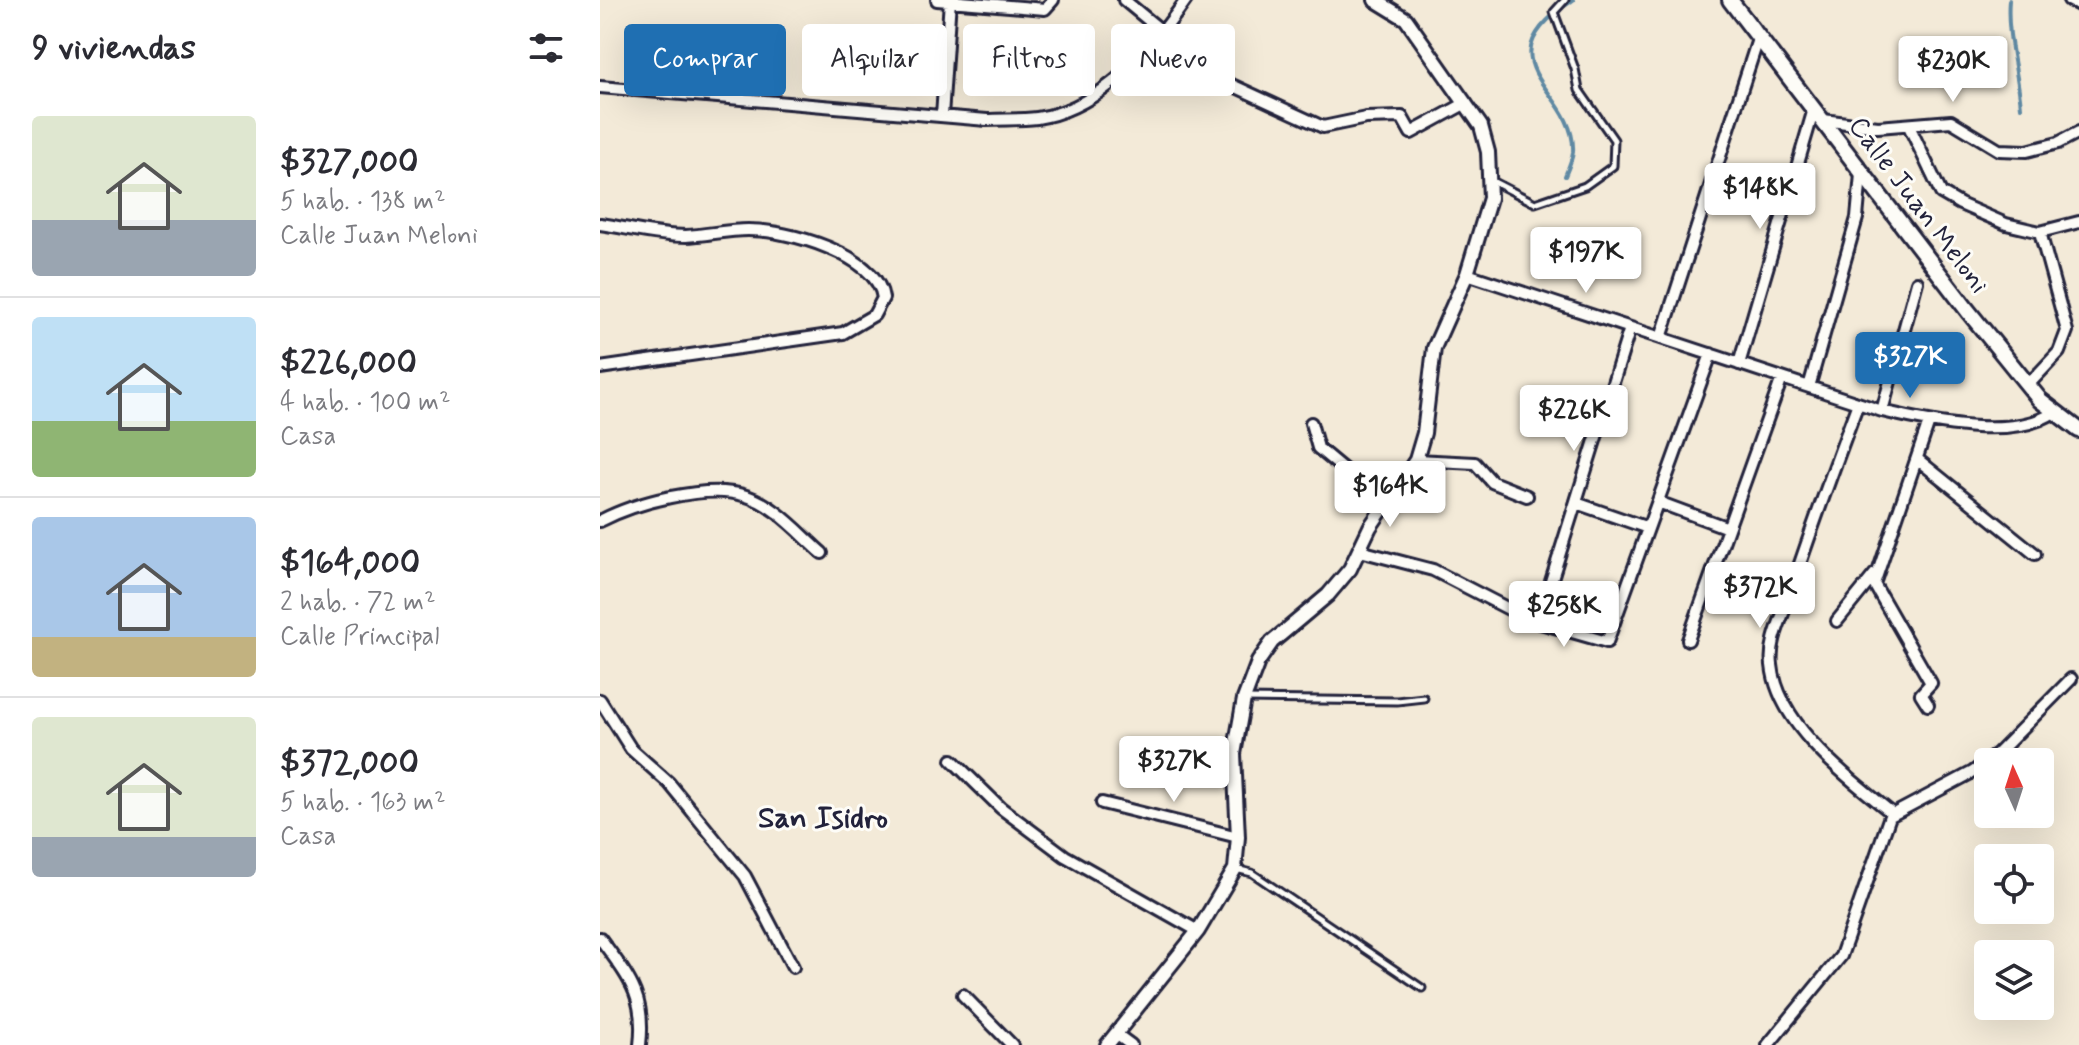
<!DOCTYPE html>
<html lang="es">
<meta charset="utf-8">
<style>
:root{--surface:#fff;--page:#f2f2f3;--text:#2b2b33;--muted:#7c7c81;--line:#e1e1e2;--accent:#1f6fb2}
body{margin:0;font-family:Mynerve,sans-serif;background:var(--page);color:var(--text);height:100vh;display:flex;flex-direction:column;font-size:30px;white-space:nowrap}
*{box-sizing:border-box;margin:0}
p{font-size:26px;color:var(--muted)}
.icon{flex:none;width:44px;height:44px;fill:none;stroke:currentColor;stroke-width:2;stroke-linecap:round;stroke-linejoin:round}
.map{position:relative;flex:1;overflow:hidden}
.drawer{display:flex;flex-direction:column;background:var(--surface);width:600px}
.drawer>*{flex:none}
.top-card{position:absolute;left:24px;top:24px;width:760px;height:72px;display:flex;gap:16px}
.needle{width:52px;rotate:357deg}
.tools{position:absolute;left:1374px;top:748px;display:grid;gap:16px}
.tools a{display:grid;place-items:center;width:80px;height:80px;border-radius:8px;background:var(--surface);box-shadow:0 8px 32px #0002;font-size:40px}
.price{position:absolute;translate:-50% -68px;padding:0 18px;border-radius:8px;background:#fff;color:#222;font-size:26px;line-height:52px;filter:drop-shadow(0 2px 4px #0008)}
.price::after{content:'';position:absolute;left:50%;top:48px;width:24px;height:18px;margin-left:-12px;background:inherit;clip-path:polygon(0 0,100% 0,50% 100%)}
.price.current{background:var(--accent);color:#fff}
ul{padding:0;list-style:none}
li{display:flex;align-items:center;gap:24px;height:200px;padding:0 32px}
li+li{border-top:2px solid var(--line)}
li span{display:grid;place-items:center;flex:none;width:224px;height:160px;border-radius:8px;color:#555}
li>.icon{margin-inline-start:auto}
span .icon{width:96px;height:96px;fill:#fffc;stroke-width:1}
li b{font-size:34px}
h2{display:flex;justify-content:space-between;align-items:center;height:96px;padding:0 32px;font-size:34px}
.chip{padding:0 28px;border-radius:8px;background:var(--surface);box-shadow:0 8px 32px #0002;font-size:28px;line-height:72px}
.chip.current{background:var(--accent);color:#fff}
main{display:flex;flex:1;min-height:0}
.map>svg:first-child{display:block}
</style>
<main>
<section class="drawer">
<h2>9 viviendas<svg class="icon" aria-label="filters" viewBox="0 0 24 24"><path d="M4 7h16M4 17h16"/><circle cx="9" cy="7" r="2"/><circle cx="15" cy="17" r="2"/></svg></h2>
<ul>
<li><span style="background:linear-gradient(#dfe7d0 65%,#9aa5b1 0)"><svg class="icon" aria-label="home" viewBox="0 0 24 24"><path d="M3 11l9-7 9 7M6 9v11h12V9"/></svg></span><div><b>$327,000</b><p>5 hab. · 138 m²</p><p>Calle Juan Meloni</p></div></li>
<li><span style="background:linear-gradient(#bfe0f5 65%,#8fb573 0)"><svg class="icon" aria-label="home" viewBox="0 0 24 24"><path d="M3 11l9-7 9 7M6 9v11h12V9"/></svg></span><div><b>$226,000</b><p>4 hab. · 100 m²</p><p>Casa</p></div></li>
<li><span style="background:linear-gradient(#a9c7e8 75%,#c2b280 0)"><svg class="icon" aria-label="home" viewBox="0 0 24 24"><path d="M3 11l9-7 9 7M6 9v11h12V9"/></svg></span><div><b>$164,000</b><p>2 hab. · 72 m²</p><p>Calle Principal</p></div></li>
<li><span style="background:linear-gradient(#dfe7d0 75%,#9aa5b1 0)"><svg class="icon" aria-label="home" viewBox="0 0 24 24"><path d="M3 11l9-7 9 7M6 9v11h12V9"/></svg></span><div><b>$372,000</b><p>5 hab. · 163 m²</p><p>Casa</p></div></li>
</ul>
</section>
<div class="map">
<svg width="1479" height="1045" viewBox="0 0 1479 1045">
<rect width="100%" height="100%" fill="#f3ead8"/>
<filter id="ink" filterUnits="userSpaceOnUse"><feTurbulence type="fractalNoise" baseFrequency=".0125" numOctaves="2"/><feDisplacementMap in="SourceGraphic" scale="16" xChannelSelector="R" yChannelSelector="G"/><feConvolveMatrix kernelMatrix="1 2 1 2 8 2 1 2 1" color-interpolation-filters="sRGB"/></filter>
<g filter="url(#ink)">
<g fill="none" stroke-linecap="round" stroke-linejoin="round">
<path stroke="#5f89a3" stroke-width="4" d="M 1409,0 C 1406,36 1418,71 1421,107
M 965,176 C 968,169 972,160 973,152 C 977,89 875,65 973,0"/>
<defs>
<path id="service" d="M 892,181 L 935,203 L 985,186 L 1013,166 L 1014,140 L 979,90 L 975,69 L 954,12 L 965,0
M 645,699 L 797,701 L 824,698
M 636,869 L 652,873 L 822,988"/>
<path id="minor" d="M 337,0 L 445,9 L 453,0
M 524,0 L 621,80 L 723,127 L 766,118 L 802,117 L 811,133 L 866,103
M 1469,0 L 1479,5
M 0,87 L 387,120 C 403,119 421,120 437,118 C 500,109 552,49 586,0
M 342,116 L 350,0
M 1223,120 L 1278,127 L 1351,121 L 1399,150 L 1427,151 L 1458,143 L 1479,132
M 1309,126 L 1341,193 L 1360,204 L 1406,224 L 1440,232 L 1479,222
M 0,224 C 28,228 58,236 86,236 C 107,235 127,230 148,230 C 187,230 277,254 283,298 L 274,315 L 243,333 L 0,368
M 867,274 L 1282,411 C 1328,422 1413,441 1454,412
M 1061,338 L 1159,36
M 1139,364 L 1214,109
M 1428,385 L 1459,352 L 1467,331 L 1440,232
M 1209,387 L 1257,218 L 1261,174
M 1258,403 C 1234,468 1209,534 1188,600 C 1181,620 1169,643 1172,665 C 1178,726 1249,778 1293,814
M 1282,411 L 1317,282
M 711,423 L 718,448 L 785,504
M 1317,459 L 1435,554
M 816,460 L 875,463 L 892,482 L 927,496
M 1058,502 L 1128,528
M 976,503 L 1048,528
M 0,521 C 34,503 105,484 143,495 C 174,503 199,533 222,553
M 760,551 L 833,570 L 930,620 L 1007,642 L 1111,354
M 949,588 L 1030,328
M 1237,621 L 1275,574
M 1088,640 L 1182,378
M 0,700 L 31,749 L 69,783 L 145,876 L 193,967
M 1328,705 L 1321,694 L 1331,683 L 1274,584 L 1329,422
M 352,760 L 401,808 L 465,856 L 598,931
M 502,803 L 638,837
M 0,938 C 28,977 46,995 40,1045
M 363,995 L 412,1045
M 516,1034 L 531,1045
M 1168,1045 L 1241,956 L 1290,816 L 1373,772 L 1397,754 L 1471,679"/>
<path id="tertiary" d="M 507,1045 L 598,931 L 635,869 L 638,837 L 634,754 L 644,699 L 658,662 L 672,642 L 728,595 L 750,569 L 770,527 L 816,460 L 824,433 L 834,348 L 867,274 L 890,198 L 888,152 L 881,126 L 806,19 L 775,0"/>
<path id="secondary" d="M 1130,0 L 1368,311 L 1440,400 L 1479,430"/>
</defs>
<use href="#service" stroke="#22223b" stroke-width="11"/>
<use href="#minor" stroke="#22223b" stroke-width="16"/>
<use href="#tertiary" stroke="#22223b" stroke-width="18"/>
<use href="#secondary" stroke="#22223b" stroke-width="20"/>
<use href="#service" stroke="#fdfcf7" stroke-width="5"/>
<use href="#minor" stroke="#fdfcf7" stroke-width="10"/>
<use href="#tertiary" stroke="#fdfcf7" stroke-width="12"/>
<use href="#secondary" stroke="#fdfcf7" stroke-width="14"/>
</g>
</g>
<g text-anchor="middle" stroke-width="6" stroke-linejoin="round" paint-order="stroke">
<g font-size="28" fill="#22223b" stroke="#fdfcf7">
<text transform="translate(1320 204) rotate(53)" y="10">Calle Juan Meloni</text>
</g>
<g font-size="30" font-weight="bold" fill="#22223b" stroke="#fdfcf7">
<text x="223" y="827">San Isidro</text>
</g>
</g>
</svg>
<div class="tools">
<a><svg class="needle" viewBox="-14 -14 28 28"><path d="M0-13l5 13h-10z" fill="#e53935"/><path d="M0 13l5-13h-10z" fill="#7c7c81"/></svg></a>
<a><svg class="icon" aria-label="locate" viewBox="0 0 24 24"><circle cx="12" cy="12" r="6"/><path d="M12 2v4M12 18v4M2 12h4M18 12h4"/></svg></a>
<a><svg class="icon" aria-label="layers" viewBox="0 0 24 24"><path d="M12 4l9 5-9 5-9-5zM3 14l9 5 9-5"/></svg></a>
</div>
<b class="price" style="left:1353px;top:104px">$230K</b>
<b class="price" style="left:1160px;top:231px">$148K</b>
<b class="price" style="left:986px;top:295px">$197K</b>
<b class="price current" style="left:1310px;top:400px">$327K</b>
<b class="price" style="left:974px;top:453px">$226K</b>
<b class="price" style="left:790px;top:529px">$164K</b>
<b class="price" style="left:1160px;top:630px">$372K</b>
<b class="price" style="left:964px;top:649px">$258K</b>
<b class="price" style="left:574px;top:804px">$327K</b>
<div class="top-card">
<a class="chip current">Comprar</a>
<a class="chip">Alquilar</a>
<a class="chip">Filtros</a>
<a class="chip">Nuevo</a>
</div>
</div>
</main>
